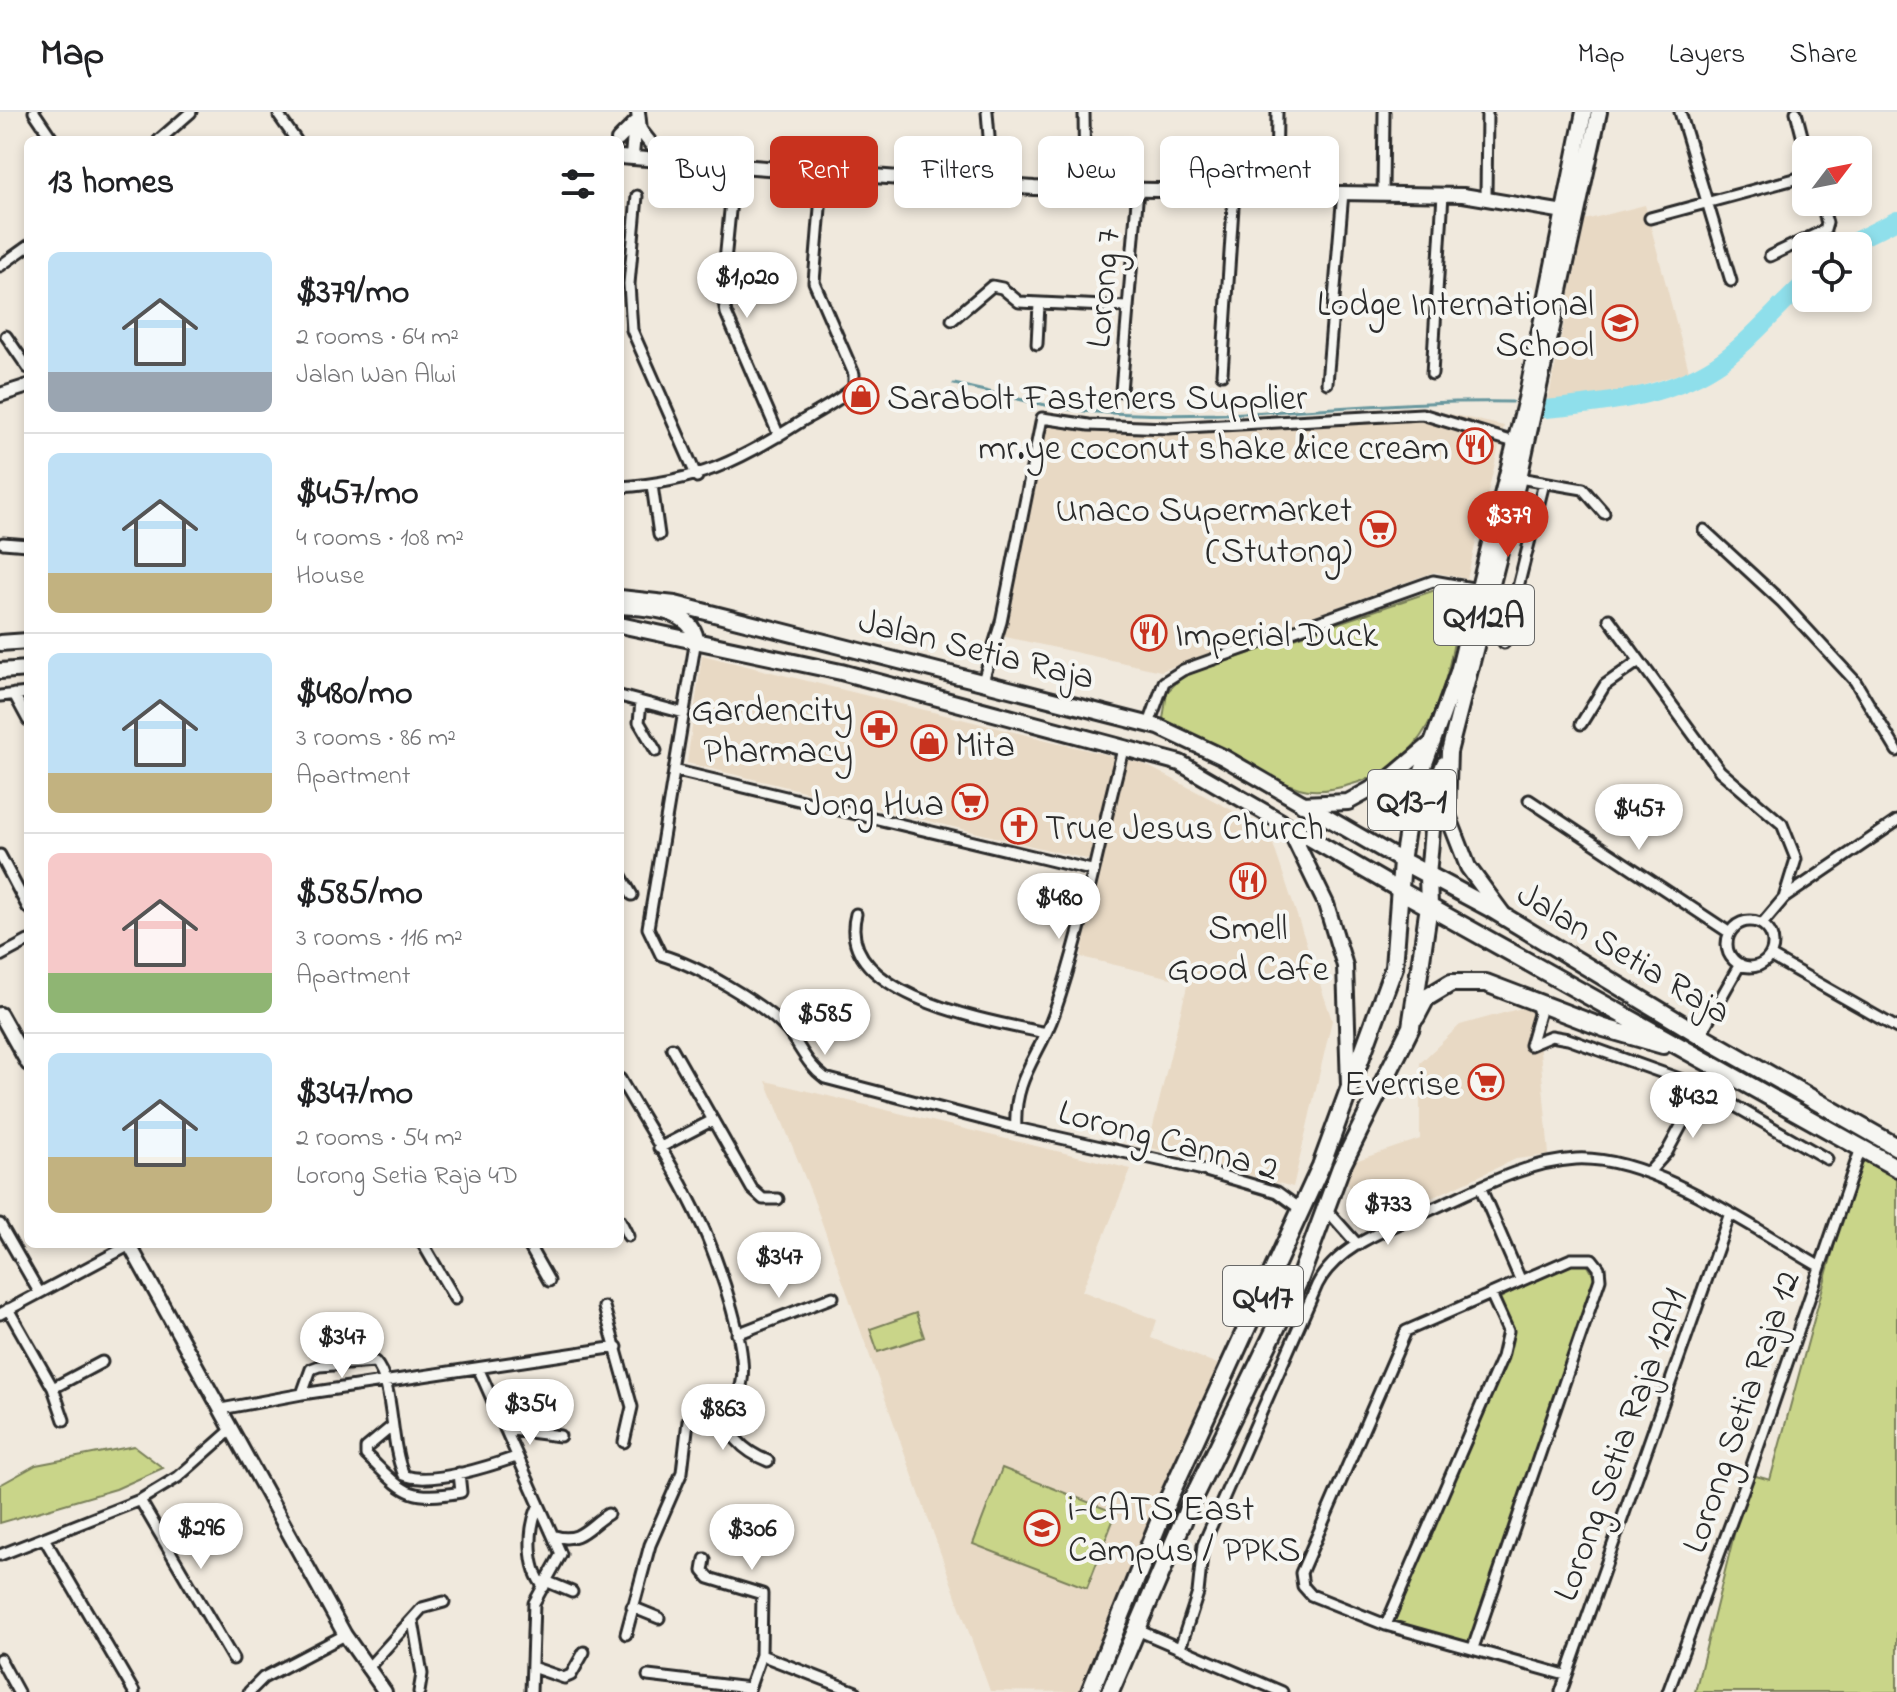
<!DOCTYPE html>
<meta charset="utf-8">
<style>
:root{--surface:#fff;--page:#f6f6f6;--text:#202124;--muted:#757577;--line:#e0e0e0;--accent:#c8321e}
body{margin:0;font-family:"Indie Flower",sans-serif;background:var(--page);color:var(--text);height:100vh;display:flex;flex-direction:column;font-size:30px;white-space:nowrap}
*{box-sizing:border-box;margin:0}
p{font-size:26px;color:var(--muted)}
.icon{flex:none;width:44px;height:44px;fill:none;stroke:currentColor;stroke-width:2;stroke-linecap:round;stroke-linejoin:round}
.map{position:relative;flex:1;overflow:hidden}
.details{position:absolute;left:24px;top:24px;width:600px;height:1112px;display:flex;flex-direction:column;background:var(--surface);border-radius:12px;box-shadow:0 4px 12px #0003}
.details>*{flex:none}
.top-card{position:absolute;left:648px;top:24px;width:760px;height:72px;display:flex;gap:16px}
.needle{width:52px;rotate:58deg}
.controls{position:absolute;left:1792px;top:24px;display:grid;gap:16px}
.controls a{display:grid;place-items:center;width:80px;height:80px;border-radius:12px;background:var(--surface);box-shadow:0 4px 12px #0003;font-size:40px}
.price{position:absolute;translate:-50% -68px;padding:0 18px;border-radius:28px;background:#fff;color:#222;font-size:26px;line-height:52px;filter:drop-shadow(0 2px 4px #0008)}
.price::after{content:'';position:absolute;left:50%;top:48px;width:24px;height:18px;margin-left:-12px;background:inherit;clip-path:polygon(0 0,100% 0,50% 100%)}
.price.current{background:var(--accent);color:#fff}
ul{padding:0;list-style:none}
li{display:flex;align-items:center;gap:24px;height:200px;padding:0 24px}
li+li{border-top:2px solid var(--line)}
li span{display:grid;place-items:center;flex:none;width:224px;height:160px;border-radius:12px;color:#555}
li>.icon{margin-inline-start:auto}
span .icon{width:96px;height:96px;fill:#fffc;stroke-width:1}
li b{font-size:34px}
h2{display:flex;justify-content:space-between;align-items:center;height:96px;padding:0 24px;font-size:34px}
.tag{padding:0 28px;border-radius:12px;background:var(--surface);box-shadow:0 4px 12px #0003;font-size:28px;line-height:72px}
.tag.current{background:var(--accent);color:#fff}
header{display:flex;align-items:center;gap:48px;box-sizing:border-box;height:112px;padding:0 40px;background:var(--surface);border-bottom:2px solid var(--line)}
header strong{font-size:38px}
nav{display:flex;gap:44px;margin-inline-start:auto;font-size:28px}
.map>svg:first-child{display:block}
</style>
<header>
<strong>Map</strong>
<nav><a>Map</a><a>Layers</a><a>Share</a></nav>
</header>
<div class="map">
<svg width="1897" height="1580" viewBox="0 0 1897 1580">
<rect width="100%" height="100%" fill="#f0e9dd"/>
<filter id="ink" filterUnits="userSpaceOnUse"><feTurbulence type="fractalNoise" baseFrequency=".0125" numOctaves="2"/><feDisplacementMap in="SourceGraphic" scale="16" xChannelSelector="R" yChannelSelector="G"/><feConvolveMatrix kernelMatrix="1 2 1 2 8 2 1 2 1" color-interpolation-filters="sRGB"/></filter>
<g filter="url(#ink)">
<path fill="#e8d9c4" d="M 1645,93 L 1689,259 L 1609,284 L 1548,289 L 1585,108 Z
M 1418,295 L 1504,314 L 1467,467 L 1434,460 L 1161,559 L 1001,524 L 1045,299 L 1094,308 L 1169,312 Z
M 702,543 L 1144,652 L 1268,717 L 1332,908 L 1293,1075 L 1148,1035 L 1188,870 L 1081,845 L 1099,750 L 687,651 Z
M 1536,892 L 1549,1043 L 1516,1047 L 1368,1115 L 1346,1067 L 1355,1049 L 1420,1027 L 1420,951 L 1460,913 Z
M 766,969 L 1131,1057 L 1082,1179 L 1157,1208 L 1151,1226 L 1220,1253 L 1084,1580 L 990,1579 L 812,1083 Z"/>
<path fill="#c9d589" stroke="#7a805a" stroke-width="2" d="M 1444,475 L 1464,479 C 1448,553 1444,643 1359,670 C 1341,676 1318,682 1299,676 C 1254,661 1207,628 1163,607 L 1167,580 L 1183,564 Z
M 1861,1036 L 1897,1056 L 1897,1580 L 1695,1580 L 1749,1362 L 1770,1368 Z
M 1586,1150 L 1595,1166 L 1532,1359 L 1469,1530 L 1394,1511 L 1495,1264 L 1508,1219 L 1498,1187 L 1570,1151 Z
M 916,1201 L 924,1225 L 878,1240 L 870,1217 Z
M 134,1334 L 163,1356 L 116,1377 L 0,1411 L 0,1373 L 36,1353 Z
M 1002,1356 L 1116,1401 L 1087,1476 L 973,1432 Z"/>
<g fill="none" stroke-linecap="round" stroke-linejoin="round">
<path stroke="#67979e" stroke-width="3" d="M 954,272 C 997,281 1042,295 1085,299 C 1227,312 1370,287 1512,290"/>
<path stroke="#8fdfeb" stroke-width="18" d="M 1845,134 L 1897,108
M 1545,297 C 1601,292 1667,285 1716,253 C 1747,233 1778,195 1806,170"/>
<defs>
<path id="street" d="M 34,0 L 53,28
M 987,0 L 993,74
M 1084,0 L 1085,76
M 1680,0 L 1731,169
M 1796,0 L 1806,39
M 279,4 L 296,28
M 159,28 L 191,0
M 1276,78 L 1277,0
M 1383,79 L 1384,0
M 637,84 L 629,172 L 632,218 L 697,365
M 1486,85 L 1487,0
M 731,89 L 722,179 L 726,201 L 779,324
M 1650,106 L 1806,64
M 1770,144 L 1825,118 L 1827,111 L 1821,90
M 0,154 L 28,134
M 952,208 L 992,174 L 1002,176 L 1019,190 L 1127,195
M 6,224 L 28,256
M 1037,232 L 1039,192
M 1222,262 L 1234,80
M 1432,262 L 1443,82
M 1327,271 L 1343,80
M 1121,279 L 1138,77
M 1519,366 L 1583,377 L 1604,401
M 652,373 L 659,423
M 620,375 C 697,370 738,350 802,309 C 819,299 839,289 854,275 L 854,262 L 814,170 L 823,59
M 1704,418 L 1782,490 L 1855,569 L 1897,639
M 3,431 L 28,433
M 1609,507 L 1720,659 L 1782,712 L 1796,747 L 1784,786
M 696,527 L 648,816 L 661,843 C 696,853 763,891 787,918 C 801,935 806,952 825,966 L 1016,1016 L 1199,1057 L 1277,1080 L 1303,1099
M 1504,531 L 1544,371
M 983,569 L 1001,510 L 1042,306 L 1089,313 L 1168,316 L 1422,302 L 1514,330
M 14,582 L 28,608
M 0,584 L 28,581
M 620,584 L 684,601
M 641,590 L 639,610 L 656,639
M 1149,612 L 1164,570 L 1183,558 L 1433,469 L 1478,477
M 1581,612 L 1605,573 L 1639,549
M 677,659 L 1091,758
M 1529,688 L 1730,821
M 0,743 L 28,796
M 620,762 L 632,783
M 856,802 C 834,884 993,910 1046,921
M1727 832a23 23 0 1 1 46 0a23 23 0 1 1-46 0Z
M 1762,812 L 1784,786 L 1897,709
M 0,844 L 28,829
M 1770,844 L 1897,916
M 1700,923 L 1740,852
M 1530,933 L 1551,924 L 1568,927 L 1702,975 L 1827,1047
M 1530,933 L 1539,902 L 1536,890
M 672,936 L 752,1077 L 763,1087 L 778,1087
M 620,967 C 647,1014 678,1061 701,1111 C 716,1142 756,1253 738,1281 L 696,1301 L 688,1309 L 682,1360 L 650,1433 L 626,1522
M 1016,1016 C 1013,966 1039,945 1054,902 C 1084,815 1100,723 1124,634
M 659,1036 L 713,1008
M 1650,1059 L 1667,1040 L 1702,975
M 1481,1077 L 1520,1167
M 1326,1097 L 1358,1133
M 620,1108 L 628,1124
M 0,1112 L 39,1180
M 423,1132 L 455,1187
M 528,1132 L 549,1169
M 604,1195 L 632,1295 L 624,1330
M 8,1197 L 53,1276 L 64,1308
M 0,1202 L 130,1133
M 737,1222 L 833,1185
M 479,1258 L 561,1442 L 534,1491 L 531,1580
M 53,1276 L 102,1250
M 302,1282 L 311,1257 L 319,1254 L 375,1250 C 395,1272 389,1331 404,1363 C 429,1374 490,1354 516,1345
M 714,1291 C 729,1319 737,1337 768,1349
M 221,1297 L 302,1282 L 617,1235
M 390,1316 L 366,1336 L 366,1343 C 404,1379 406,1390 461,1380 L 459,1361
M 505,1317 L 560,1324
M 140,1388 L 233,1547
M 539,1393 C 528,1415 527,1455 544,1475
M 555,1424 C 580,1432 589,1413 608,1402
M 44,1426 L 134,1580
M 0,1443 L 140,1388 L 178,1365 L 231,1318
M 705,1447 L 703,1459 L 709,1466 L 762,1482 L 761,1543 L 748,1580
M 548,1470 L 572,1480
M 632,1495 L 659,1506
M 413,1509 L 422,1562 L 419,1580
M 1386,1513 L 1502,1245 L 1508,1219 L 1492,1184
M 1135,1517 L 1282,1580
M 1180,1536 L 1198,1481 L 1203,1433 L 1317,1173 C 1336,1135 1385,1118 1421,1102 C 1470,1081 1522,1050 1576,1047 C 1651,1043 1754,1117 1819,1154
M 1473,1536 L 1600,1167 L 1599,1156 L 1592,1147 L 1571,1147 L 1406,1219 L 1301,1461 L 1303,1474 L 1311,1483 L 1386,1513 L 1565,1563
M 761,1543 L 856,1580
M 0,1547 L 18,1580
M 532,1555 L 564,1566 L 571,1563 L 584,1540
M 367,1557 L 422,1496 L 444,1490
M 648,1564 L 749,1576
M 249,1580 L 263,1566 L 345,1523
M 1561,1580 L 1729,1104
M 1668,1580 L 1749,1362 L 1861,1036"/>
<path id="secondary" d="M 638,0 L 640,18 L 662,46
M 618,28 L 635,11
M 632,44 L 635,11
M 620,45 L 1034,76 L 1463,83 L 1570,101
M 0,283 L 28,274
M 0,902 L 28,952
M 129,1132 L 345,1523 L 385,1580"/>
<path id="primary" d="M 620,486 L 675,492 L 1159,615 L 1223,645 L 1402,749 L 1412,687 L 1458,560 L 1526,287 L 1584,0
M 620,494 C 647,496 690,496 696,527
M 620,513 L 841,560 L 1180,651 L 1399,778
M 0,531 L 28,529
M 0,559 L 28,557
M 1302,692 L 1348,690 L 1388,668 L 1433,630
M 1290,718 L 1326,792 L 1345,854 L 1349,973
M 1428,764 L 1436,672 L 1444,652
M 1502,801 L 1468,755 L 1447,701 L 1449,640 L 1519,366 L 1599,0"/>
<path id="highway" d="M 1399,778 L 1897,1056
M 1416,905 L 1426,886 L 1451,871 L 1486,871 L 1604,916 L 1663,933
M 1090,1580 L 1170,1383 L 1321,1054 L 1394,855 L 1402,749 L 1490,796 L 1700,923 L 1897,1035
M 1110,1580 L 1192,1388 L 1298,1171 L 1341,1055 L 1411,915 L 1429,794 L 1428,764"/>
</defs>
<use href="#street" stroke="#2b2b2b" stroke-width="15"/>
<use href="#secondary" stroke="#2b2b2b" stroke-width="18"/>
<use href="#primary" stroke="#2b2b2b" stroke-width="20"/>
<use href="#highway" stroke="#2b2b2b" stroke-width="22"/>
<use href="#street" stroke="#f6f6f2" stroke-width="9"/>
<use href="#secondary" stroke="#f6f6f2" stroke-width="12"/>
<use href="#primary" stroke="#f6f6f2" stroke-width="14"/>
<use href="#highway" stroke="#f6f6f2" stroke-width="16"/>
</g>
</g>
<defs>
<symbol id="school-ring" viewBox="-11 -11 22 22"><circle r="9.5" fill="#f6f6f2" stroke="#c8321e" stroke-width="1.5"/><path d="M0-5L7-2L0 1L-7-2ZM-4 1L0 2.5L4 1V4Q0 6-4 4Z" fill="#c8321e"/></symbol>
<symbol id="shop-ring" viewBox="-11 -11 22 22"><circle r="9.5" fill="#f6f6f2" stroke="#c8321e" stroke-width="1.5"/><path d="M-5-2.5h2.3a2.7 3.5 0 0 1 5.4 0H5L5.5 6h-11ZM-1.5-2.5h3a1.5 2.3 0 0 0-3 0Z" fill="#c8321e"/></symbol>
<symbol id="restaurant-ring" viewBox="-11 -11 22 22"><circle r="9.5" fill="#f6f6f2" stroke="#c8321e" stroke-width="1.5"/><path d="M-5-6h1v4h1v-4h1v4h1v-4h1v5L-1.5 .5V6h-2V.5L-5-1ZM5-6V6H3V1.5H1.5Q1.5-4 5-6Z" fill="#c8321e"/></symbol>
<symbol id="supermarket-ring" viewBox="-11 -11 22 22"><circle r="9.5" fill="#f6f6f2" stroke="#c8321e" stroke-width="1.5"/><path d="M-6-5.5h2.5l.6 2H6L4.5 2H-2.5L-4.4-4H-6ZM-1.5 3.2a1.3 1.3 0 1 0 .1 0ZM3 3.2a1.3 1.3 0 1 0 .1 0Z" fill="#c8321e"/></symbol>
<symbol id="pharmacy-ring" viewBox="-11 -11 22 22"><circle r="9.5" fill="#f6f6f2" stroke="#c8321e" stroke-width="1.5"/><path d="M-2-6h4v4h4v4h-4v4h-4v-4h-4v-4h4Z" fill="#c8321e"/></symbol>
<symbol id="church-ring" viewBox="-11 -11 22 22"><circle r="9.5" fill="#f6f6f2" stroke="#c8321e" stroke-width="1.5"/><path d="M-1.2-6h2.4v3.5h3.3v2.4h-3.3V6h-2.4V-.1h-3.3v-2.4h3.3Z" fill="#c8321e"/></symbol>
<symbol id="university-ring" viewBox="-11 -11 22 22"><circle r="9.5" fill="#f6f6f2" stroke="#c8321e" stroke-width="1.5"/><path d="M0-5L7-2L0 1L-7-2ZM-4 1L0 2.5L4 1V4Q0 6-4 4Z" fill="#c8321e"/></symbol>
</defs>
<g fill-rule="evenodd">
<use href="#school-ring" x="1600" y="191" width="40" height="40"/>
<use href="#shop-ring" x="841" y="264" width="40" height="40"/>
<use href="#restaurant-ring" x="1455" y="314" width="40" height="40"/>
<use href="#supermarket-ring" x="1358" y="397" width="40" height="40"/>
<use href="#restaurant-ring" x="1129" y="501" width="40" height="40"/>
<use href="#pharmacy-ring" x="859" y="597" width="40" height="40"/>
<use href="#shop-ring" x="909" y="611" width="40" height="40"/>
<use href="#supermarket-ring" x="950" y="670" width="40" height="40"/>
<use href="#church-ring" x="999" y="694" width="40" height="40"/>
<use href="#restaurant-ring" x="1228" y="749" width="40" height="40"/>
<use href="#supermarket-ring" x="1466" y="950" width="40" height="40"/>
<use href="#university-ring" x="1022" y="1396" width="40" height="40"/>
</g>
<g text-anchor="middle" stroke-width="8" stroke-linejoin="round" paint-order="stroke">
<g fill="#f6f6f2" stroke="#686867" stroke-width="2">
<rect x="1434" y="473" width="100" height="60" rx="6"/>
<rect x="1368" y="658" width="88" height="60" rx="6"/>
<rect x="1223" y="1154" width="80" height="60" rx="6"/>
</g>
<g font-size="34" font-weight="bold" fill="#2b2b2b">
<text x="1484" y="515">Q112A</text>
<text x="1412" y="700">Q13-1</text>
<text x="1263" y="1196">Q417</text>
</g>
<g font-size="36" fill="#2b2b2b" stroke="#f6f6f2">
<text transform="translate(1101 176) rotate(-85)" y="13">Lorong 7</text>
<text transform="translate(977 535) rotate(14)" y="13">Jalan Setia Raja</text>
<text transform="translate(1625 839) rotate(31)" y="13">Jalan Setia Raja</text>
<text transform="translate(1169 1026) rotate(15)" y="13">Lorong Canna 2</text>
<text transform="translate(1739 1299) rotate(-71)" y="13">Lorong Setia Raja 12</text>
<text transform="translate(1618 1332) rotate(-70)" y="13">Lorong Setia Raja 12A1</text>
</g>
<g font-size="36" fill="#2b2b2b" stroke="#f6f6f2" text-anchor="end">
<text x="1594" y="203">Lodge International<tspan x="1594" dy="41">School</tspan></text>
<text x="887" y="297" text-anchor="start">Sarabolt Fasteners Supplier</text>
<text x="1449" y="347">mr.ye coconut shake &amp;ice cream</text>
<text x="1352" y="409">Unaco Supermarket<tspan x="1352" dy="41">(Stutong)</tspan></text>
<text x="1175" y="534" text-anchor="start">Imperial Duck</text>
<text x="853" y="609">Gardencity<tspan x="853" dy="41">Pharmacy</tspan></text>
<text x="955" y="644" text-anchor="start">Mita</text>
<text x="944" y="703">Jong Hua</text>
<text x="1045" y="727" text-anchor="start">True Jesus Church</text>
<text x="1248" y="827" text-anchor="middle">Smell<tspan x="1248" dy="41">Good Cafe</tspan></text>
<text x="1460" y="983">Everrise</text>
<text x="1068" y="1408" text-anchor="start">i-CATS East<tspan x="1068" dy="41">Campus / PPKS</tspan></text>
</g>
</g>
</svg>
<div class="controls">
<a><svg class="needle" viewBox="-14 -14 28 28"><path d="M0-13l5 13h-10z" fill="#e53935"/><path d="M0 13l5-13h-10z" fill="#757577"/></svg></a>
<a><svg class="icon" aria-label="locate" viewBox="0 0 24 24"><circle cx="12" cy="12" r="6"/><path d="M12 2v4M12 18v4M2 12h4M18 12h4"/></svg></a>
</div>
<b class="price" style="left:747px;top:208px">$1,020</b>
<b class="price current" style="left:1508px;top:447px">$379</b>
<b class="price" style="left:1639px;top:740px">$457</b>
<b class="price" style="left:1059px;top:829px">$480</b>
<b class="price" style="left:825px;top:945px">$585</b>
<b class="price" style="left:1693px;top:1028px">$432</b>
<b class="price" style="left:1388px;top:1135px">$733</b>
<b class="price" style="left:779px;top:1188px">$347</b>
<b class="price" style="left:342px;top:1268px">$347</b>
<b class="price" style="left:530px;top:1335px">$354</b>
<b class="price" style="left:723px;top:1340px">$863</b>
<b class="price" style="left:201px;top:1459px">$296</b>
<b class="price" style="left:752px;top:1460px">$306</b>
<div class="top-card">
<a class="tag">Buy</a>
<a class="tag current">Rent</a>
<a class="tag">Filters</a>
<a class="tag">New</a>
<a class="tag">Apartment</a>
</div>
<section class="details">
<h2>13 homes<svg class="icon" aria-label="filters" viewBox="0 0 24 24"><path d="M4 7h16M4 17h16"/><circle cx="9" cy="7" r="2"/><circle cx="15" cy="17" r="2"/></svg></h2>
<ul>
<li><span style="background:linear-gradient(#bfe0f5 75%,#9aa5b1 0)"><svg class="icon" aria-label="home" viewBox="0 0 24 24"><path d="M3 11l9-7 9 7M6 9v11h12V9"/></svg></span><div><b>$379/mo</b><p>2 rooms · 64 m²</p><p>Jalan Wan Alwi</p></div></li>
<li><span style="background:linear-gradient(#bfe0f5 75%,#c2b280 0)"><svg class="icon" aria-label="home" viewBox="0 0 24 24"><path d="M3 11l9-7 9 7M6 9v11h12V9"/></svg></span><div><b>$457/mo</b><p>4 rooms · 108 m²</p><p>House</p></div></li>
<li><span style="background:linear-gradient(#bfe0f5 75%,#c2b280 0)"><svg class="icon" aria-label="home" viewBox="0 0 24 24"><path d="M3 11l9-7 9 7M6 9v11h12V9"/></svg></span><div><b>$480/mo</b><p>3 rooms · 86 m²</p><p>Apartment</p></div></li>
<li><span style="background:linear-gradient(#f6c9c9 75%,#8fb573 0)"><svg class="icon" aria-label="home" viewBox="0 0 24 24"><path d="M3 11l9-7 9 7M6 9v11h12V9"/></svg></span><div><b>$585/mo</b><p>3 rooms · 116 m²</p><p>Apartment</p></div></li>
<li><span style="background:linear-gradient(#bfe0f5 65%,#c2b280 0)"><svg class="icon" aria-label="home" viewBox="0 0 24 24"><path d="M3 11l9-7 9 7M6 9v11h12V9"/></svg></span><div><b>$347/mo</b><p>2 rooms · 54 m²</p><p>Lorong Setia Raja 4D</p></div></li>
</ul>
</section>
</div>
